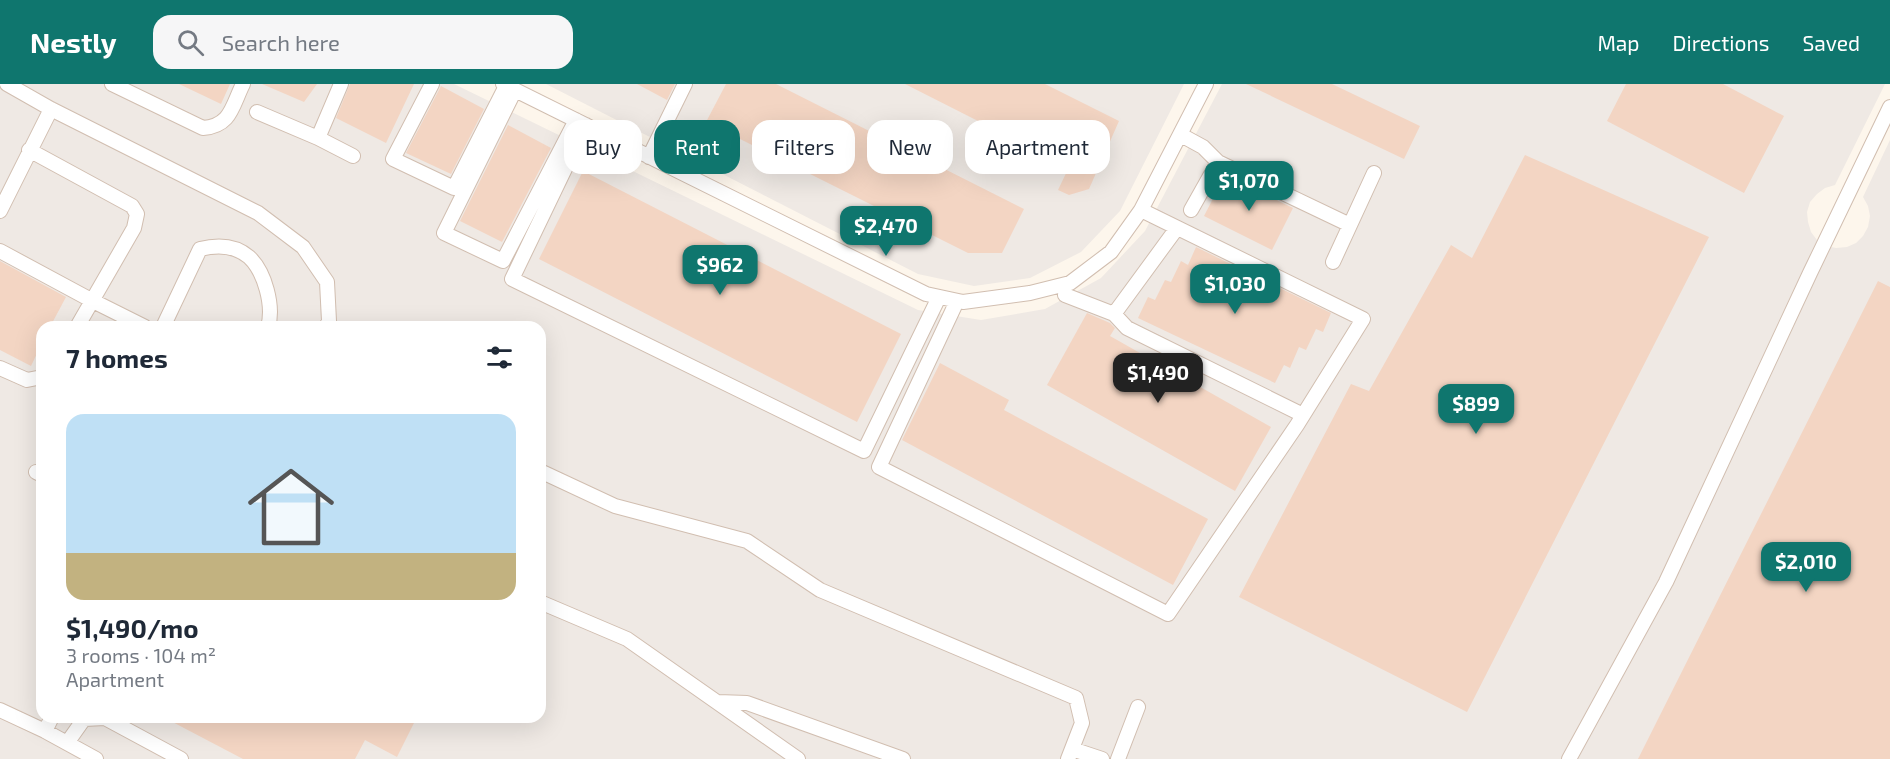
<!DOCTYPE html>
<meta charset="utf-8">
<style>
:root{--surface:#fff;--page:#f6f6f7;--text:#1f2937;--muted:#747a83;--line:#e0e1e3;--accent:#0f766e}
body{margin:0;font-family:"Exo 2",sans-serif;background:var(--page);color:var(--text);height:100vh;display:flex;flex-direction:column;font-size:22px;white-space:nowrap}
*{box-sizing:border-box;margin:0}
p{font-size:20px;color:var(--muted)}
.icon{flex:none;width:33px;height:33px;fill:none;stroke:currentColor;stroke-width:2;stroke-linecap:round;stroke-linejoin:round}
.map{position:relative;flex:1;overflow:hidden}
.sheet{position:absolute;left:36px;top:237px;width:510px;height:402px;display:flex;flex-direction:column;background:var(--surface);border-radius:18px;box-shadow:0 6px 24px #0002}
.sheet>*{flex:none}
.guide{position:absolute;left:564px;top:36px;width:570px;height:54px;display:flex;gap:12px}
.price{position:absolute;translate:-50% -51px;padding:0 14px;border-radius:12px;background:var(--accent);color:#fff;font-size:20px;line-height:39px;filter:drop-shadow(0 2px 3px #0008)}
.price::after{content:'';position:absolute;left:50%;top:36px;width:18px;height:14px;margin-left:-9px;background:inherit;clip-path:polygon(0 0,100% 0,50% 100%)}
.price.selected{background:#222;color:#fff}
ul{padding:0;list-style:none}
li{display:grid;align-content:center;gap:12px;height:318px;padding:0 30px}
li+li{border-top:2px solid var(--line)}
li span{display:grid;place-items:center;height:186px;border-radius:18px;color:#555}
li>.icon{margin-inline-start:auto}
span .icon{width:108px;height:108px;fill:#fffc;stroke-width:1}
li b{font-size:26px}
h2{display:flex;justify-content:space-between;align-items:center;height:72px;padding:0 30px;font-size:26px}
.chip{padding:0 21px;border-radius:18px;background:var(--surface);box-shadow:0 6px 24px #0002;font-size:21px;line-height:54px}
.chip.selected{background:var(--accent);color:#fff}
header{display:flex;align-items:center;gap:36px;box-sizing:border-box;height:84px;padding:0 30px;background:var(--accent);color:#fff}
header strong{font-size:28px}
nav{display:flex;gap:33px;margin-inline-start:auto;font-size:21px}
.search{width:420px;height:54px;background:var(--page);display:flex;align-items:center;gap:15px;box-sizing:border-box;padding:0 21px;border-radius:18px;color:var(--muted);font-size:22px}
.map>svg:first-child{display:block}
</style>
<header>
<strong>Nestly</strong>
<div class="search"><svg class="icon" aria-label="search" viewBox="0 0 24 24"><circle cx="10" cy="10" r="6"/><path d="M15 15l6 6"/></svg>Search here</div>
<nav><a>Map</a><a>Directions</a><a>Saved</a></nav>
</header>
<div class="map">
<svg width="1890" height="675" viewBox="0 0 1890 675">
<rect width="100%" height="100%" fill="#fdf6ec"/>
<path fill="#efe9e4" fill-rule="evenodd" d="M 0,0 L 454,0 L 918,226 L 981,236 L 1045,225 L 1101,194 L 1145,147 L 1222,0 L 1885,0 L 1835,101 L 1825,104 L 1817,110 L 1810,118 L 1807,128 L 1808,138 L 1811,148 L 1817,156 L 1826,162 L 1836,164 L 1847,163 L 1856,159 L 1863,152 L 1868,143 L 1870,132 L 1868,122 L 1863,113 L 1890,56 L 1890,675 L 0,675 ZM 42,243 L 540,243 L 540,633 L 42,633 Z
M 546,0 L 1184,0 L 1120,127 L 1081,168 L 1030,194 L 974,202 L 918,190 Z"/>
<path fill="#f3d5c3" d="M 179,0 L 230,0 L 221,20 Z
M 262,0 L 317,0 L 304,18 Z
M 350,0 L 414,0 L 386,59 L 336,34 Z
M 637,0 L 675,0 L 667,16 Z
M 726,0 L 776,0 L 1024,125 L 1002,169 L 968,169 L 706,38 Z
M 905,0 L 1045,0 L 1119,37 L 1089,105 L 1069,111 L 1058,106 L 1069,83 Z
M 1246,0 L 1332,0 L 1420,42 L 1404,75 Z
M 1626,0 L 1723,0 L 1784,32 L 1744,109 L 1607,37 Z
M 441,2 L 484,25 L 451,90 L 406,69 Z
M 508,41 L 551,64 L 502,158 L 460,137 Z
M 1525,71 L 1709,153 L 1467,628 L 1239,513 L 1351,300 L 1369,307 L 1451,161 L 1472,174 Z
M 583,87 L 901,250 L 857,338 L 539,175 Z
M 1225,91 L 1293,124 L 1272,166 L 1204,132 Z
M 1196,163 L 1331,229 L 1323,248 L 1316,245 L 1306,266 L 1299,263 L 1290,284 L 1284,281 L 1275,299 L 1138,234 L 1148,213 L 1155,216 L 1165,196 L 1171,198 L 1181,177 L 1188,181 Z
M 0,177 L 66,213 L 50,243 L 42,243 L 42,259 L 31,282 L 0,266 Z
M 1878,197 L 1890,203 L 1890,675 L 1638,675 Z
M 1087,229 L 1110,239 L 1115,244 L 1110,252 L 1271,343 L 1235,407 L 1047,301 Z
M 940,279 L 1009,316 L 1004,326 L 1208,435 L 1173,501 L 902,356 Z
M 163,633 L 417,633 L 397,673 L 365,656 L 355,675 L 243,675 Z"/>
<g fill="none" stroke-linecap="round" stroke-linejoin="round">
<defs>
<path id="minor" d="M 7,0 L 51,25 L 258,129 L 303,163 L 327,198 L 329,237 L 326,243
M 112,0 L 203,44 C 231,42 232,22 243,0
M 432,0 L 393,75 L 454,104 L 506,2
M 503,0 L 926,210 L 963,218 L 1030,209 L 1070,199 L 1111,168 L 1141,126 L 1206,0
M 515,6 L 444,149 L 503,177 L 576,36
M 257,28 L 318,54 L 341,0
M 586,41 L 512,195 L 864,367 L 939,213
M 1181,51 L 1203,63 L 1218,78 L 1350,141
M 318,54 L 353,72
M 29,66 L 132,122 L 137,130 L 134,144 L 77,243
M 649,73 L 685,0
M 1191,126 L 1218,78
M 0,127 L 51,25
M 1177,144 L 1114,230 L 1127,244 L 1303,331
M 0,167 L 91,216 L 145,243
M 1333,178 L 1374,89
M 1065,211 L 1114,230
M 957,217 L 879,383 L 1168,530 L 1297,341 L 1363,235 L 1141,126
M 163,243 L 200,165 C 216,161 235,161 249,173 C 265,188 274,222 268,243
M 0,284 L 27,296 L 42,293
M 540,387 L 615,422 L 747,457 L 820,506 L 1076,614 L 1082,639 L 1068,675
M 36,388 L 42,391
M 540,518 L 627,555 L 798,675
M 718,618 L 747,619 L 903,675
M 0,626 L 45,647 L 96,675
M 45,647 L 52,633
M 67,659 L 84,635 L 105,634 L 181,675
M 1072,665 L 1102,675
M 1118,675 L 1138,623
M 1569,675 L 1666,498 L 1810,189 L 1890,23"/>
</defs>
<use href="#minor" stroke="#d1beb0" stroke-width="16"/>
<use href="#minor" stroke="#fff" stroke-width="14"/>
</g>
</svg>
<b class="price" style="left:1249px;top:128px">$1,070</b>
<b class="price" style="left:886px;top:173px">$2,470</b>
<b class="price" style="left:720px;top:212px">$962</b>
<b class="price" style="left:1235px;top:231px">$1,030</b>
<b class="price selected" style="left:1158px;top:320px">$1,490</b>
<b class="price" style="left:1476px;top:351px">$899</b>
<b class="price" style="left:1806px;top:509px">$2,010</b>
<div class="guide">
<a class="chip">Buy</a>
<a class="chip selected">Rent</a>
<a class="chip">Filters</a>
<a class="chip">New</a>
<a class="chip">Apartment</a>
</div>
<section class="sheet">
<h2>7 homes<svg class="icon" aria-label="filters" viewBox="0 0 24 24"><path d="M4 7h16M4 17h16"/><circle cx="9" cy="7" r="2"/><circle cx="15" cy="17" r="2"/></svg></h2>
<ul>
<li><span style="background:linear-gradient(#bfe0f5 75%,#c2b280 0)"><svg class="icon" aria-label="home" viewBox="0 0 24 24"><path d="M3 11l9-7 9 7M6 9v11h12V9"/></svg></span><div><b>$1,490/mo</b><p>3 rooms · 104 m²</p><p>Apartment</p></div></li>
</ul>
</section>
</div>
